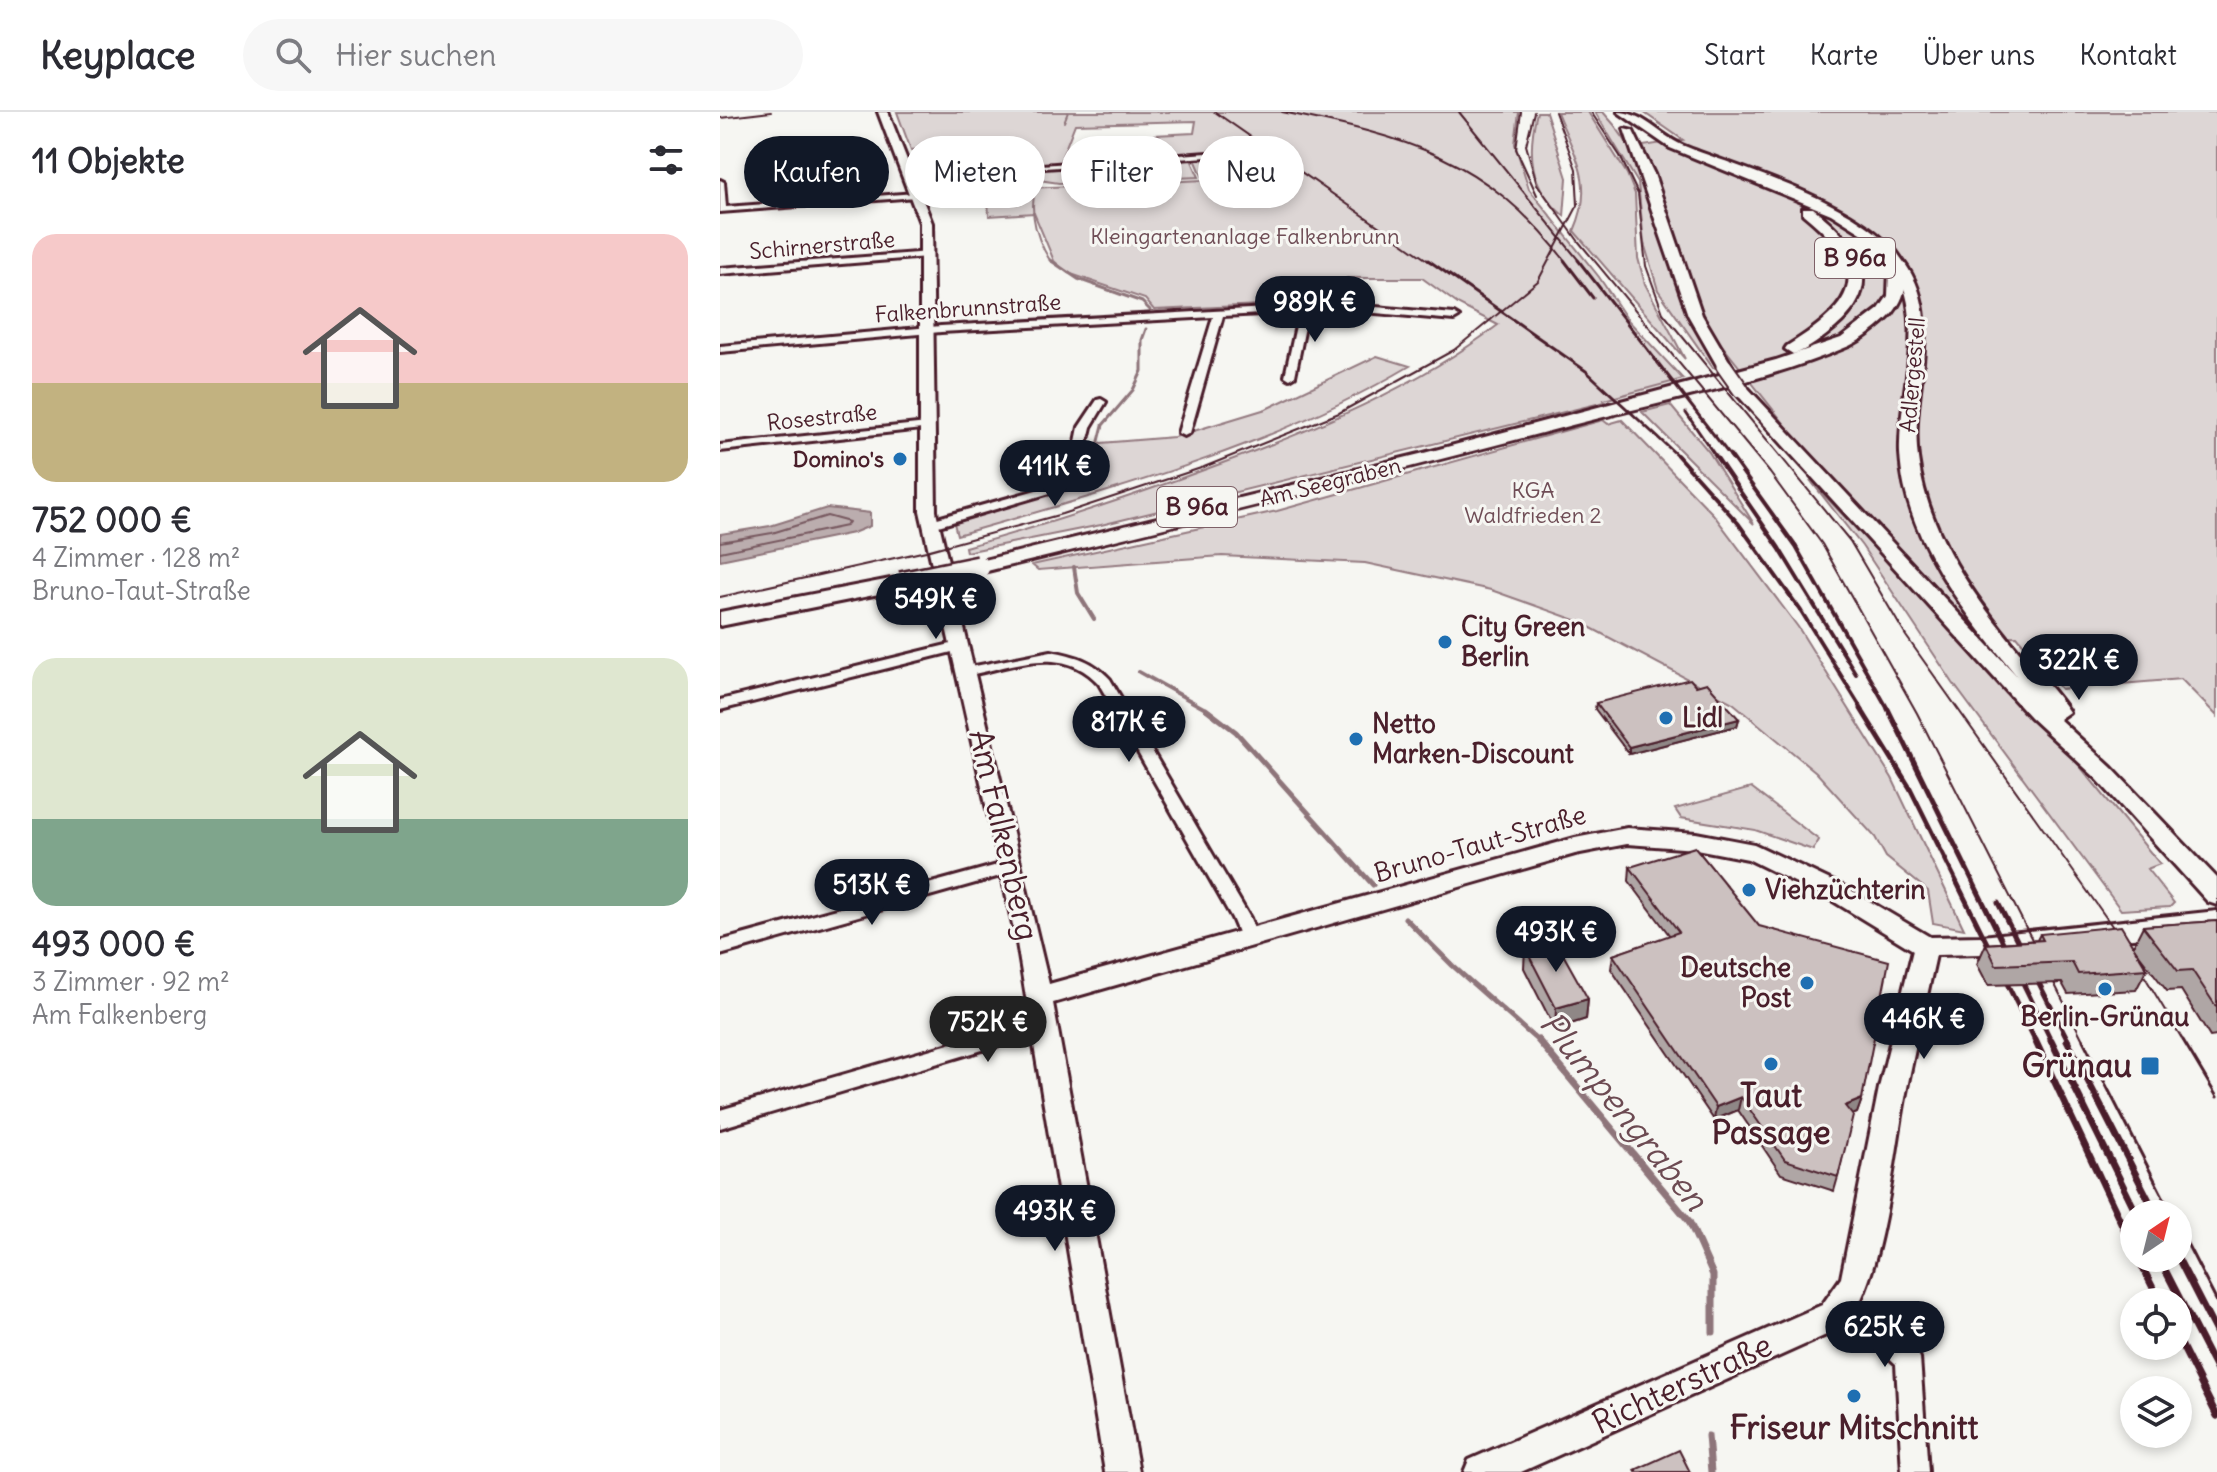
<!DOCTYPE html>
<html lang="de">
<meta charset="utf-8">
<style>
:root{--surface:#fff;--page:#f7f7f7;--text:#2b2b33;--muted:#7c7c81;--line:#e1e1e2;--accent:#111827}
body{margin:0;font-family:Delius,sans-serif;background:var(--page);color:var(--text);height:100vh;display:flex;flex-direction:column;font-size:30px;white-space:nowrap}
*{box-sizing:border-box;margin:0}
p{font-size:26px;color:var(--muted)}
.icon{flex:none;width:44px;height:44px;fill:none;stroke:currentColor;stroke-width:2;stroke-linecap:round;stroke-linejoin:round}
.map{position:relative;flex:1;overflow:hidden}
.sheet{display:flex;flex-direction:column;background:var(--surface);width:720px}
.sheet>*{flex:none}
.banner{position:absolute;left:24px;top:24px;width:760px;height:72px;display:flex;gap:16px}
.needle{width:52px;rotate:35deg}
.tools{position:absolute;left:1400px;top:1088px;display:grid;gap:16px}
.tools a{display:grid;place-items:center;width:72px;height:72px;border-radius:50%;background:var(--surface);box-shadow:0 4px 12px #0003;font-size:40px}
.price{position:absolute;translate:-50% -68px;padding:0 18px;border-radius:28px;background:var(--accent);color:#fff;font-size:26px;line-height:52px;filter:drop-shadow(0 2px 4px #0008)}
.price::after{content:'';position:absolute;left:50%;top:48px;width:24px;height:18px;margin-left:-12px;background:inherit;clip-path:polygon(0 0,100% 0,50% 100%)}
.price.on{background:#222;color:#fff}
ul{padding:0;list-style:none}
li{display:grid;align-content:center;gap:16px;height:424px;padding:0 32px}
li span{display:grid;place-items:center;height:248px;border-radius:24px;color:#555}
li>.icon{margin-inline-start:auto}
span .icon{width:144px;height:144px;fill:#fffc;stroke-width:1}
li b{font-size:34px}
h2{display:flex;justify-content:space-between;align-items:center;height:96px;padding:0 32px;font-size:34px}
.tag{padding:0 28px;border-radius:36px;background:var(--surface);box-shadow:0 4px 12px #0003;font-size:28px;line-height:72px}
.tag.on{background:var(--accent);color:#fff}
header{display:flex;align-items:center;gap:48px;box-sizing:border-box;height:112px;padding:0 40px;background:var(--surface);border-bottom:2px solid var(--line)}
header strong{font-size:38px}
nav{display:flex;gap:44px;margin-inline-start:auto;font-size:28px}
.search{width:560px;height:72px;background:var(--page);display:flex;align-items:center;gap:20px;box-sizing:border-box;padding:0 28px;border-radius:44px;color:var(--muted);font-size:30px}
main{display:flex;flex:1;min-height:0}
.map>svg:first-child{display:block}
</style>
<header>
<strong>Keyplace</strong>
<div class="search"><svg class="icon" aria-label="search" viewBox="0 0 24 24"><circle cx="10" cy="10" r="6"/><path d="M15 15l6 6"/></svg>Hier suchen</div>
<nav><a>Start</a><a>Karte</a><a>Über uns</a><a>Kontakt</a></nav>
</header>
<main>
<section class="sheet">
<h2>11 Objekte<svg class="icon" aria-label="filters" viewBox="0 0 24 24"><path d="M4 7h16M4 17h16"/><circle cx="9" cy="7" r="2"/><circle cx="15" cy="17" r="2"/></svg></h2>
<ul>
<li><span style="background:linear-gradient(#f6c9c9 60%,#c2b280 0)"><svg class="icon" aria-label="home" viewBox="0 0 24 24"><path d="M3 11l9-7 9 7M6 9v11h12V9"/></svg></span><div><b>752 000 €</b><p>4 Zimmer · 128 m²</p><p>Bruno-Taut-Straße</p></div></li>
<li><span style="background:linear-gradient(#dfe7d0 65%,#7fa58c 0)"><svg class="icon" aria-label="home" viewBox="0 0 24 24"><path d="M3 11l9-7 9 7M6 9v11h12V9"/></svg></span><div><b>493 000 €</b><p>3 Zimmer · 92 m²</p><p>Am Falkenberg</p></div></li>
</ul>
</section>
<div class="map">
<svg width="1497" height="1360" viewBox="0 0 1497 1360">
<rect width="100%" height="100%" fill="#f6f6f2"/>
<filter id="ink" filterUnits="userSpaceOnUse"><feTurbulence type="fractalNoise" baseFrequency=".0125" numOctaves="2"/><feDisplacementMap in="SourceGraphic" scale="16" xChannelSelector="R" yChannelSelector="G"/><feConvolveMatrix kernelMatrix="1 2 1 2 8 2 1 2 1" color-interpolation-filters="sRGB"/></filter>
<g filter="url(#ink)">
<path fill="#ddd6d5" stroke="#947a80" stroke-width="2" fill-rule="evenodd" d="M 177,0 L 799,0 L 795,32 L 809,77 L 879,165 L 907,207 L 963,267 L 884,288 L 885,290 L 381,413 L 246,440 L 245,435 C 331,412 416,383 500,352 C 597,316 695,276 778,213 L 739,193 L 702,166 L 627,166 L 626,189 L 434,198 L 425,187 L 348,161 L 334,149 L 314,101 L 269,104 L 265,44 L 248,32 L 191,38 ZM 476,9 L 474,21 L 434,23 L 433,45 L 340,50 L 355,12 ZM 530,42 L 475,47 L 484,68 L 308,76 L 305,66 L 339,71 L 479,65 L 470,45 Z
M 817,0 L 826,0 L 847,66 L 844,104 C 809,75 807,41 817,0 Z
M 837,0 L 868,0 L 907,62 L 915,82 L 918,146 L 925,172 L 965,247 L 854,119 C 876,70 854,43 837,0 Z
M 875,0 L 883,0 C 930,49 936,110 957,172 C 966,201 983,228 997,255 L 993,256 L 938,178 L 924,131 L 918,71 Z
M 923,0 L 1497,0 L 1497,604 L 1461,567 L 1341,577 L 1297,524 L 1264,525 L 1078,329 L 990,218 L 971,175 L 923,34 L 963,28 Z
M 657,244 L 690,254 C 552,336 390,379 237,423 L 234,411 L 365,371 L 369,332 L 454,325 L 546,297 Z
M 950,293 L 989,340 L 1034,412 L 922,300 Z
M 883,308 L 888,312 L 902,308 L 993,402 L 1078,515 L 1172,666 L 1244,817 L 1213,811 L 1208,779 L 1166,745 L 1155,725 L 1096,660 L 1013,591 L 858,509 L 771,478 L 645,451 L 502,444 L 318,458 L 312,453 L 557,399 Z
M 1090,368 L 1358,652 L 1440,752 L 1427,757 L 1454,791 L 1450,795 L 1401,798 L 1233,571 L 1142,434 Z
M 1031,676 L 1099,728 L 1093,738 L 1035,718 L 961,706 L 955,697 Z"/>
<path fill="#bbadae" stroke="#8e747a" stroke-width="2" d="M 107,396 L 150,401 L 150,414 L 133,421 L 0,448 L 0,422 L 50,414 Z"/>
<g fill="none" stroke-linecap="round" stroke-linejoin="round">
<path stroke="#77585f" stroke-width="2" d="M 0,430 L 52,421 L 107,404 L 129,410 L 126,414 L 0,440"/>
<path stroke="#8e747a" stroke-width="2" d="M 344,10 L 348,0
M 320,61 C 307,92 313,122 331,150"/>
<path stroke="#8e747a" stroke-width="3" d="M 330,148 L 358,167 L 422,190 L 430,198
M 375,345 L 383,313 L 413,278 L 422,259 L 422,228 L 426,217"/>
<path stroke="#8e747a" stroke-width="4" d="M 367,375 L 375,343
M 354,455 L 358,481 L 374,507
M 419,560 L 489,599"/>
<path stroke="#8e747a" stroke-width="5" d="M 486,597 L 516,620 L 653,773
M 685,806 L 733,854 L 819,930"/>
<path stroke="#8e747a" stroke-width="7" d="M 818,928 L 969,1109 L 993,1163 L 993,1220
M 988,1324 L 991,1360"/>
<defs>
<path id="minor" d="M 529,38 L 532,42 L 188,65 L 184,63 Z
M 0,68 L 4,70 L 6,95 L 196,81 L 200,83 L 196,85 L 0,100 Z
M 210,140 L 211,142 L 207,145 L 0,162 L 0,156 Z
M 622,192 L 734,202 L 739,205 L 734,208 L 622,198 L 588,200 L 575,264 L 570,267 L 565,264 L 579,200 L 503,204 L 470,321 L 464,324 L 458,321 L 493,205 L 221,220 L 0,240 L 0,234 L 221,214 Z
M 381,287 L 386,290 L 371,315 L 357,373 L 215,415 L 207,415 L 207,409 L 348,369 L 359,315 L 377,288 Z
M 207,311 L 211,312 L 211,316 L 0,339 L 0,333 Z
M 239,530 L 244,531 L 246,534 L 244,537 L 0,598 L 0,588 Z
M 331,539 C 356,544 372,548 390,567 L 530,806 L 537,825 L 534,830 L 522,830 L 512,806 L 379,572 C 342,531 293,555 245,564 L 238,560 L 245,556 Z
M 292,749 L 298,751 L 301,755 L 298,759 L 0,843 L 0,829 Z
M 323,905 L 330,908 L 333,913 L 330,918 L 0,1016 L 0,998 Z
M 1125,1180 L 1133,1183 L 1196,1238 L 1200,1246 L 1208,1360 L 1182,1360 L 1176,1252 L 1117,1199 L 1114,1191 L 1117,1183 Z"/>
<path id="tertiary" d="M 158,0 L 168,0 L 212,111 L 216,399 L 329,872 L 855,726 L 907,716 L 976,721 L 1034,732 L 1129,777 L 1210,825 L 1262,824 L 1497,799 L 1497,817 L 1262,842 L 1216,843 C 1206,889 1195,935 1186,981 C 1174,1041 1163,1172 1124,1215 L 801,1360 L 744,1360 L 749,1348 L 1102,1193 L 1121,1166 L 1159,976 L 1193,838 L 1113,789 L 1028,747 L 976,737 L 907,732 L 855,742 L 333,891 L 419,1360 L 385,1360 L 297,831 L 200,399 L 200,111 Z"/>
<path id="secondary" d="M 904,17 L 913,19 L 934,62 L 982,203 L 1012,254 L 1009,257 L 999,257 L 968,203 Z
M 1163,127 C 1172,131 1177,141 1183,149 C 1227,207 1189,281 1198,346 C 1208,423 1254,485 1302,543 C 1318,562 1336,580 1349,600 L 1339,607 L 1392,656 L 1497,766 L 1497,793 L 1488,790 L 1376,666 L 1310,605 L 1013,278 L 1027,275 L 1297,564 C 1245,501 1184,427 1180,341 C 1178,281 1206,218 1178,161 C 1173,150 1163,141 1157,131 Z"/>
<path id="primary" d="M 898,0 C 922,0 940,23 962,33 C 1011,55 1243,115 1172,202 C 1162,213 1142,228 1129,234 C 1042,271 943,289 852,313 C 655,365 457,413 259,461 L 252,459 L 248,455 L 252,451 L 700,342 L 1056,248 L 1121,226 L 1159,197 L 1168,184 L 1169,156 L 1157,133 L 1146,124 L 1111,102 L 950,36 Z
M 1083,96 L 1093,96 C 1136,131 1169,170 1115,216 C 1103,226 1088,238 1073,242 L 1065,237 L 1067,234 C 1138,190 1153,159 1083,102 Z
M 181,465 L 189,466 L 192,471 L 189,476 L 0,514 L 0,500 Z"/>
</defs>
<use href="#minor" stroke="#4a1f2b" stroke-width="6"/>
<use href="#tertiary" stroke="#4a1f2b" stroke-width="6"/>
<use href="#secondary" stroke="#4a1f2b" stroke-width="6"/>
<use href="#primary" stroke="#4a1f2b" stroke-width="6"/>
<use href="#minor" fill="#f6f6f2" fill-rule="evenodd"/>
<use href="#tertiary" fill="#f6f6f2" fill-rule="evenodd"/>
<use href="#secondary" fill="#f6f6f2" fill-rule="evenodd"/>
<use href="#primary" fill="#f6f6f2" fill-rule="evenodd"/>
<path stroke="#4a1f2b" stroke-width="2" d="M 814,0 L 806,33 L 817,72 L 859,130 L 1050,361 L 1102,432 L 1197,601 L 1364,930
M 871,0 L 900,44 L 918,82 L 926,154 L 943,201 L 1130,429 L 1186,524 L 1407,835 L 1464,930
M 0,485 L 206,439 L 342,402 L 484,355 L 619,301 L 734,238 L 818,169 L 858,93 L 856,57 L 835,0"/>
<path stroke="#4a1f2b" stroke-width="3" d="M 1363,928 L 1452,1102
M 1463,928 L 1497,985
M 1458,1114 L 1497,1190"/>
<path stroke="#4a1f2b" stroke-width="2" d="M 495,0 L 710,150
M 562,0 C 687,25 765,45 846,150
M 739,0 L 860,150
M 801,0 L 796,37 L 817,83
M 0,6 L 51,0"/>
<path stroke="#4a1f2b" stroke-width="3" d="M 708,148 L 866,259 L 959,345
M 844,148 L 873,186
M 858,148 L 1011,345
M 966,301 L 996,345"/>
<path stroke="#4a1f2b" stroke-width="4" d="M 957,343 L 1018,411 L 1081,499 L 1143,599
M 995,343 L 1059,436 L 1136,562
M 1010,343 L 1076,435 L 1169,599"/>
<path stroke="#4a1f2b" stroke-width="5" d="M 1141,597 L 1190,676 L 1316,930
M 1168,597 L 1332,930
M 1278,791 L 1349,930"/>
<path stroke="#4a1f2b" stroke-width="7" d="M 1315,928 L 1414,1138
M 1331,928 L 1417,1102
M 1347,928 L 1436,1102
M 1418,1146 L 1440,1190
M 1439,1146 L 1497,1259
M 1458,1146 L 1497,1222
M 1458,1226 L 1497,1304"/>
<defs>
<path id="secondary-bridge" d="M 1004,254 L 1021,278"/>
<path id="primary-bridge" d="M 181,471 L 259,455"/>
</defs>
<use href="#secondary-bridge" stroke="#4a1f2b" stroke-width="19" stroke-linecap="butt"/>
<use href="#primary-bridge" stroke="#4a1f2b" stroke-width="26" stroke-linecap="butt"/>
<use href="#secondary-bridge" stroke="#f6f6f2" stroke-width="15"/>
<use href="#primary-bridge" stroke="#f6f6f2" stroke-width="21"/>
</g>
<path fill="#afa6a5" stroke="#4a1f2b" stroke-width="2" d="M 976,574 L 1019,607 L 1017,614 L 909,642 L 875,597 L 876,591 Z
M 910,755 L 1142,987 L 1137,1001 L 1132,1003 L 1118,1065 L 1114,1079 L 1061,1062 L 1018,998 L 994,1008 L 891,857 L 893,843 L 950,824 L 909,769 Z
M 1497,809 L 1497,924 L 1490,925 L 1461,878 L 1447,879 L 1414,836 L 1427,857 L 1416,878 L 1348,882 L 1342,871 L 1268,873 L 1257,852 L 1266,832 L 1317,828 L 1320,822 L 1413,834 L 1423,814 Z
M 805,836 L 868,887 L 866,907 L 835,917 L 804,856 Z"/>
<path fill="#8f8786" stroke="#4a1f2b" stroke-width="2" d="M 1019,607 L 1017,614 L 909,642 L 909,635 Z
M 868,887 L 866,907 L 835,917 L 836,896 Z
M 1021,985 L 1018,998 L 994,1008 L 996,995 Z
M 1142,987 L 1137,1001 L 1121,1008 L 1125,994 Z"/>
<path fill="#ccc1c0" stroke="#4a1f2b" stroke-width="2" d="M 970,567 L 976,574 L 987,571 L 1019,607 L 909,635 L 876,591 Z
M 975,735 L 1039,814 L 1169,849 L 1142,987 L 1125,994 L 1133,1004 L 1118,1065 L 1065,1048 L 1021,985 L 996,995 L 893,843 L 959,820 L 910,755 Z
M 1497,809 L 1497,896 L 1472,858 L 1458,859 L 1423,814 Z
M 1401,814 L 1427,857 L 1358,862 L 1352,850 L 1276,853 L 1266,832 L 1323,828 L 1320,822 Z
M 835,828 L 868,887 L 836,896 L 805,836 Z
M 959,1338 L 970,1360 L 916,1360 L 915,1358 Z"/>
</g>
<g fill="#1f6fb2" stroke="#f6f6f2" stroke-width="3">
<circle cx="180" cy="347" r="8"/>
<circle cx="725" cy="530" r="8"/>
<circle cx="946" cy="606" r="8"/>
<circle cx="636" cy="627" r="8"/>
<circle cx="1029" cy="778" r="8"/>
<circle cx="1087" cy="871" r="8"/>
<circle cx="1385" cy="877" r="8"/>
<circle cx="1051" cy="952" r="8"/>
<rect x="1420" y="944" width="20" height="20" rx="4"/>
<circle cx="1134" cy="1284" r="8"/>
</g>
<g text-anchor="middle" stroke-width="6" stroke-linejoin="round" paint-order="stroke">
<g font-size="22" fill="#6f4d56" stroke="#f6f6f2">
<text x="525" y="132">Kleingartenanlage Falkenbrunn</text>
<text x="813" y="386">KGA<tspan x="813" dy="25">Waldfrieden 2</tspan></text>
</g>
<g font-size="22" fill="#4a1f2b" stroke="#f6f6f2">
<text transform="translate(102 133) rotate(-5)" y="8">Schirnerstraße</text>
<text transform="translate(248 196) rotate(-4)" y="8">Falkenbrunnstraße</text>
<text transform="translate(1192 263) rotate(-85)" y="8">Adlergestell</text>
<text transform="translate(102 305) rotate(-6)" y="8">Rosestraße</text>
<text transform="translate(610 370) rotate(-14)" y="8">Am Seegraben</text>
</g>
<g font-size="22" font-weight="bold" fill="#4a1f2b" stroke="#f6f6f2" text-anchor="end">
<text x="164" y="355">Domino's</text>
</g>
<g fill="#f6f6f2" stroke="#7e6067" stroke-width="2">
<rect x="1095" y="126" width="80" height="40" rx="6"/>
<rect x="437" y="375" width="80" height="40" rx="6"/>
</g>
<g font-size="24" font-weight="bold" fill="#4a1f2b">
<text x="1135" y="154">B 96a</text>
<text x="477" y="403">B 96a</text>
</g>
<g font-size="26" font-weight="bold" fill="#4a1f2b" stroke="#f6f6f2" text-anchor="start">
<text x="741" y="524">City Green<tspan x="741" dy="30">Berlin</tspan></text>
<text x="962" y="615">Lidl</text>
<text x="652" y="621">Netto<tspan x="652" dy="30">Marken-Discount</tspan></text>
<text x="1045" y="787">Viehzüchterin</text>
<text x="1071" y="865" text-anchor="end">Deutsche<tspan x="1071" dy="30">Post</tspan></text>
<text x="1385" y="914" text-anchor="middle">Berlin-Grünau</text>
</g>
<g font-size="26" fill="#4a1f2b" stroke="#f6f6f2">
<text transform="translate(760 732) rotate(-16)" y="9">Bruno-Taut-Straße</text>
</g>
<g font-size="32" fill="#4a1f2b" stroke="#f6f6f2">
<text transform="translate(284 723) rotate(77)" y="11">Am Falkenberg</text>
<text transform="translate(962 1272) rotate(-25)" y="11">Richterstraße</text>
</g>
<g font-size="32" font-weight="bold" fill="#4a1f2b" stroke="#f6f6f2">
<text x="1412" y="965" text-anchor="end">Grünau</text>
<text x="1051" y="995">Taut<tspan x="1051" dy="37">Passage</tspan></text>
<text x="1134" y="1327">Friseur Mitschnitt</text>
</g>
<g font-size="34" font-style="italic" fill="#6c4a52" stroke="#f6f6f2">
<text transform="translate(904 999) rotate(51)" y="12">Plumpengraben</text>
</g>
</g>
</svg>
<div class="tools">
<a><svg class="needle" viewBox="-14 -14 28 28"><path d="M0-13l5 13h-10z" fill="#e53935"/><path d="M0 13l5-13h-10z" fill="#7c7c81"/></svg></a>
<a><svg class="icon" aria-label="locate" viewBox="0 0 24 24"><circle cx="12" cy="12" r="6"/><path d="M12 2v4M12 18v4M2 12h4M18 12h4"/></svg></a>
<a><svg class="icon" aria-label="layers" viewBox="0 0 24 24"><path d="M12 4l9 5-9 5-9-5zM3 14l9 5 9-5"/></svg></a>
</div>
<b class="price" style="left:595px;top:232px">989K €</b>
<b class="price" style="left:335px;top:396px">411K €</b>
<b class="price" style="left:216px;top:529px">549K €</b>
<b class="price" style="left:1359px;top:590px">322K €</b>
<b class="price" style="left:409px;top:652px">817K €</b>
<b class="price" style="left:152px;top:815px">513K €</b>
<b class="price" style="left:836px;top:862px">493K €</b>
<b class="price" style="left:1204px;top:949px">446K €</b>
<b class="price on" style="left:268px;top:952px">752K €</b>
<b class="price" style="left:335px;top:1141px">493K €</b>
<b class="price" style="left:1165px;top:1257px">625K €</b>
<div class="banner">
<a class="tag on">Kaufen</a>
<a class="tag">Mieten</a>
<a class="tag">Filter</a>
<a class="tag">Neu</a>
</div>
</div>
</main>
